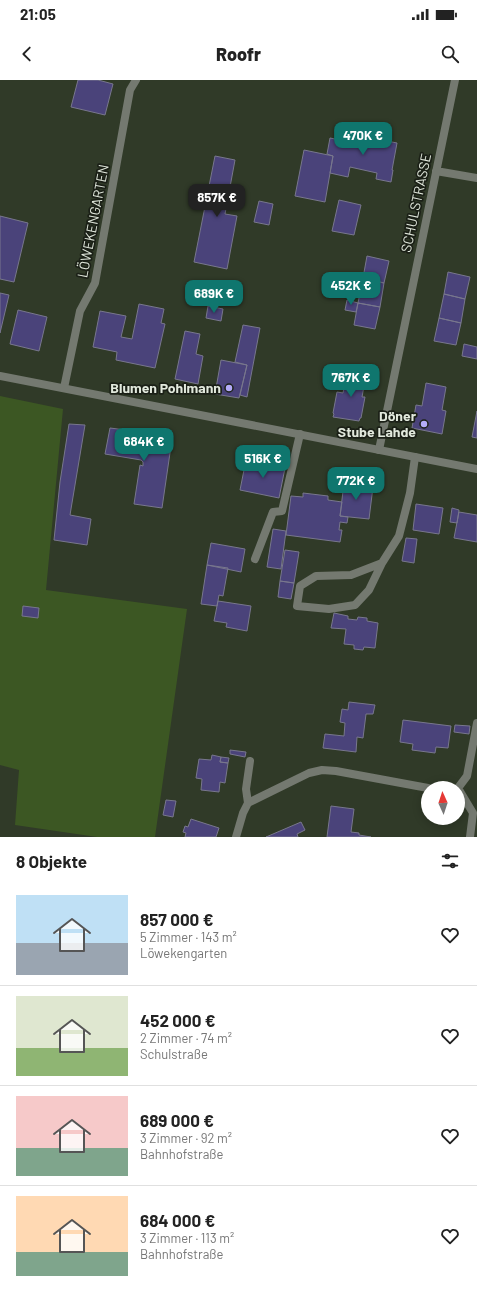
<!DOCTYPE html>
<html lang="de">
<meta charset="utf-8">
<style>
:root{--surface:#fff;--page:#f2f2f2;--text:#222;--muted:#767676;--line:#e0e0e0;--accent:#0f766e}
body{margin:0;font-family:Barlow,sans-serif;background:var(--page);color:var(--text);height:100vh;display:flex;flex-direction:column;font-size:15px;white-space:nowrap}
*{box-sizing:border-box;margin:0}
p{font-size:13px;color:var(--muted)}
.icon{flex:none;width:22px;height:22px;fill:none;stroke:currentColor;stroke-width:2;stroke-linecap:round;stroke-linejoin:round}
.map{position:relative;height:757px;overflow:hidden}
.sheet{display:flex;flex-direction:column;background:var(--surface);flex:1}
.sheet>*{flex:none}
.needle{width:26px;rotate:357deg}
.fabs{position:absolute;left:421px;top:701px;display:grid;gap:8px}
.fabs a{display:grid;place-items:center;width:44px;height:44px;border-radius:50%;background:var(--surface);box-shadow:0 2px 10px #0003;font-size:20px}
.price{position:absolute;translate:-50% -34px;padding:0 9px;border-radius:8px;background:var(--accent);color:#fff;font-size:13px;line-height:26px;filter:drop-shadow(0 1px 2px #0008)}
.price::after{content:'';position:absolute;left:50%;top:24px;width:12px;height:9px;margin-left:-6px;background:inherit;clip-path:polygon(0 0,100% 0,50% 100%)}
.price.current{background:#222;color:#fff}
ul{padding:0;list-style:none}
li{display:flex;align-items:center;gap:12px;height:100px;padding:0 16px}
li+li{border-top:1px solid var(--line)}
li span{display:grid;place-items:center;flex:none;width:112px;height:80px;border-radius:0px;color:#555}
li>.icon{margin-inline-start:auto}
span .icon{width:48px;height:48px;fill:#fffc;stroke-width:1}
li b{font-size:17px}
h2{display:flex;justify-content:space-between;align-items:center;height:48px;padding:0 16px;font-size:17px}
.status{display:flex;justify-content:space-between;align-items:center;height:28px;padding:0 20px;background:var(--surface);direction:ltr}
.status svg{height:11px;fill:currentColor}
header{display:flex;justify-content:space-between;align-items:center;height:52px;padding:0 16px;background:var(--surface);font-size:18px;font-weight:800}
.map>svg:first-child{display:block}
</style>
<div class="status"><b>21:05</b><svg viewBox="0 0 49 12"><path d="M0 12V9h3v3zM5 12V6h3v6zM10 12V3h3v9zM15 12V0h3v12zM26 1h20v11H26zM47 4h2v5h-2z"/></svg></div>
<header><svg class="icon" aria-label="back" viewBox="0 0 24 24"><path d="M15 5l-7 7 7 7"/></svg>Roofr<svg class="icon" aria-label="search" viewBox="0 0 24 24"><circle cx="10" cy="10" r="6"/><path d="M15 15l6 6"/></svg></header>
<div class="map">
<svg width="477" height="757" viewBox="0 0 477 757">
<rect width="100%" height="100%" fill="#303a28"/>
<path fill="#3c5723" d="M 0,316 L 63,329 L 46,510 L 187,529 L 155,757 L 97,757 L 15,745 L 19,690 L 0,685 Z"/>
<path fill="#4a437a" stroke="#78778d" d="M 78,0 L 98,0 L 113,4 L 105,35 L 71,27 Z
M 347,53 L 397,63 L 392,90 L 393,90 L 391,102 L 376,99 L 377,93 L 350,87 L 348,97 L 330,93 L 333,76 L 327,74 L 330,58 L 345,61 Z
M 304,70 L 333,76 L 325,122 L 295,116 Z
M 215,76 L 235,80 L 225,134 L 237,136 L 227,189 L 194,182 Z
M 339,120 L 361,125 L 354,155 L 332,151 Z
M 259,121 L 273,124 L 269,145 L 254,142 Z
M 0,136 L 28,143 L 14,202 L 0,199 Z
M 367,176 L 389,181 L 384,203 L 363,198 Z
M 448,192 L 470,197 L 465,219 L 444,214 Z
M 363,198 L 384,203 L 380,227 L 358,223 Z
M 0,213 L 9,215 L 0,253 Z
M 444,214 L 465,219 L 461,243 L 439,238 Z
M 347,220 L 358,223 L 356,232 L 345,230 Z
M 358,223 L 380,227 L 375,249 L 354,245 Z
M 139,224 L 164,229 L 161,243 L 165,244 L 155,288 L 116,280 L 117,272 L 93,267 L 100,231 L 126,236 L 121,257 L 132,259 Z
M 208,226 L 223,229 L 221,241 L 206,238 Z
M 18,230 L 47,237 L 39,271 L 10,264 Z
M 439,238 L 461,243 L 456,265 L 434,261 Z
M 243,245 L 260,248 L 247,317 L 240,315 L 247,285 L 235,282 Z
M 185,251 L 200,254 L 196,274 L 203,276 L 198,304 L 175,299 Z
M 464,264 L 477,267 L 477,279 L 462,276 Z
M 221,280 L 247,285 L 239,318 L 215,314 Z
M 347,292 L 366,295 L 362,317 L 365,317 L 361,338 L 360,338 L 359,341 L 333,337 L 334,334 L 333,333 L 337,312 L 343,313 Z
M 426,303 L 446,307 L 442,330 L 446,331 L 442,354 L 412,348 L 416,325 L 422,326 Z
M 477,331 L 477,358 L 472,357 Z
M 69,344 L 85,345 L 70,435 L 91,439 L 87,465 L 54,460 L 60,402 Z
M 110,348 L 134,351 L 134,352 L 172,359 L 162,428 L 134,424 L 140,385 L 143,386 L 143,382 L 141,380 L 105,374 Z
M 246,380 L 273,384 L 272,385 L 285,388 L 279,418 L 240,410 Z
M 344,403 L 373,407 L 369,439 L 340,436 Z
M 303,413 L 328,416 L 328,420 L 342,422 L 340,436 L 348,437 L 347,443 L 340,442 L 339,450 L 342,450 L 340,462 L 286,455 L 291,416 L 303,417 Z
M 416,424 L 443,428 L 439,454 L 413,450 Z
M 452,428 L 459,430 L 457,443 L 450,442 Z
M 459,432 L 477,435 L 477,462 L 454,458 Z
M 273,449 L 286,451 L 281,489 L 267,487 Z
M 406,458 L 417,459 L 414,483 L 402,481 Z
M 211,463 L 245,469 L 241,492 L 207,485 Z
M 285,470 L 299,472 L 294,503 L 280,501 Z
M 207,485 L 228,488 L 223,516 L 219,515 L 217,526 L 201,524 Z
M 280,501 L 294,503 L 291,519 L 278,517 Z
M 218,521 L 251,526 L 247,551 L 226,547 L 227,543 L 214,541 Z
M 23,526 L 39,528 L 38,538 L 22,536 Z
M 334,533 L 348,536 L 348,539 L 357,540 L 358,537 L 367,538 L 367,541 L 378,543 L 375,568 L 364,567 L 363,570 L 354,569 L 354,565 L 344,564 L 346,549 L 331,548 Z
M 349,622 L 375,625 L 373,634 L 366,634 L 363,658 L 357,657 L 356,672 L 323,668 L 325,654 L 344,656 L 345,643 L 340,642 L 342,629 L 348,630 Z
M 403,640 L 451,646 L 448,668 L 436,667 L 435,673 L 412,670 L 413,664 L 400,662 Z
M 455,645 L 470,646 L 469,654 L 454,652 Z
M 230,670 L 246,672 L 245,677 L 230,674 Z
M 212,675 L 221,677 L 220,682 L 228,683 L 225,703 L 220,702 L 219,712 L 201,710 L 202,699 L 196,698 L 199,679 L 211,680 Z
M 221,677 L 229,678 L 228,683 L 220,682 Z
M 166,720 L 176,721 L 173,737 L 163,735 Z
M 331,726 L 354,729 L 351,752 L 359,753 L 359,755 L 371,757 L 327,757 Z
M 191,739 L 219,748 L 216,757 L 185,757 L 186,753 L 183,752 L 185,746 L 188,747 Z
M 301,742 L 305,750 L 297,754 L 298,757 L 266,757 Z"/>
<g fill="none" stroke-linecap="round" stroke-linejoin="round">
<path stroke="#747970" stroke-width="8" d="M 436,91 L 477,98
M 64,308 L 80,231 L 95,203 L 130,10 L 136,0
M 379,370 L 455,0
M 255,479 L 273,432 L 282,431 L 300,354
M 382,483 L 369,510 L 355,525 L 329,529 L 297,526 L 300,506 L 316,496 L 351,495 L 382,483 L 399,456 L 410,413 L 415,377
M 248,723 L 246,709 L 250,681
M 236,757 L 243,733 L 248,723 L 309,693 L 322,690 L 336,691 L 428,708
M 470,757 L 473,733 L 458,708 L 467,696 L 477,643"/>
<path stroke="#747970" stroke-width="8" d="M 0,296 L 477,389"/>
</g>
<g fill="#b4acf9" stroke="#1b2017" stroke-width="1.5">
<circle cx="229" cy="308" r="4"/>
<circle cx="424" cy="344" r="4"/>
</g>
<g text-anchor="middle" stroke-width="3.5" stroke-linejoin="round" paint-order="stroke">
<g font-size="14" fill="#e2e9dd" stroke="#1b2017">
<text transform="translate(416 123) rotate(-78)" y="5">SCHULSTRASSE</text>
<text transform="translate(93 141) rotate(-79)" y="5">LÖWEKENGARTEN</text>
</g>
<g font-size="14" font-weight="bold" fill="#e2e9dd" stroke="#1b2017" text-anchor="end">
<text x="221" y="313">Blumen Pohlmann</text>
<text x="416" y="341">Döner<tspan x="416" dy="16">Stube Lahde</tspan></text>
</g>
</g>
</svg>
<div class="fabs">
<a><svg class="needle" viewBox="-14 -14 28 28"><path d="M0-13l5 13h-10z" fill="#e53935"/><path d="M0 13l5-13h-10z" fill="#767676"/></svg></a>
</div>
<b class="price" style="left:363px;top:76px">470K €</b>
<b class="price current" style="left:217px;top:138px">857K €</b>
<b class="price" style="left:351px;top:226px">452K €</b>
<b class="price" style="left:214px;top:234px">689K €</b>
<b class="price" style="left:351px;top:318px">767K €</b>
<b class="price" style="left:144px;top:382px">684K €</b>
<b class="price" style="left:263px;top:399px">516K €</b>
<b class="price" style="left:356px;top:421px">772K €</b>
</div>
<section class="sheet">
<h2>8 Objekte<svg class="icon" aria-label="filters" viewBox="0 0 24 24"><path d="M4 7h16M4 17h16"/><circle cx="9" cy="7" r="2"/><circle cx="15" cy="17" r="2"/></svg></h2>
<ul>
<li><span style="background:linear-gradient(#bfe0f5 60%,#9aa5b1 0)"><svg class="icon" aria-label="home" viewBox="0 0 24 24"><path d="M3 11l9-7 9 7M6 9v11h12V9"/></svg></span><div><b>857 000 €</b><p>5 Zimmer · 143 m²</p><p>Löwekengarten</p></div><svg class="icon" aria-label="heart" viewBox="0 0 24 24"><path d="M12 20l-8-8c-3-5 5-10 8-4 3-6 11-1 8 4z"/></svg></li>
<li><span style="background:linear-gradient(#dfe7d0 65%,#8fb573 0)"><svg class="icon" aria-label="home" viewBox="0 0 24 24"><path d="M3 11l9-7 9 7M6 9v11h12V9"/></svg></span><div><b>452 000 €</b><p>2 Zimmer · 74 m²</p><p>Schulstraße</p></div><svg class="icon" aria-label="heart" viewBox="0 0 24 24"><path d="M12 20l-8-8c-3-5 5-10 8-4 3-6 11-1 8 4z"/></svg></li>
<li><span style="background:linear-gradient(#f6c9c9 65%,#7fa58c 0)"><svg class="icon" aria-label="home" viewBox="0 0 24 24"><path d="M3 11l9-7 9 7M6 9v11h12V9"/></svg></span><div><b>689 000 €</b><p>3 Zimmer · 92 m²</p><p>Bahnhofstraße</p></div><svg class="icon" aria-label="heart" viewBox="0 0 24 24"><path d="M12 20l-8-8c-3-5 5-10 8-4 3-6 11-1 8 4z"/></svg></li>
<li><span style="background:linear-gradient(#ffd9b3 70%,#7fa58c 0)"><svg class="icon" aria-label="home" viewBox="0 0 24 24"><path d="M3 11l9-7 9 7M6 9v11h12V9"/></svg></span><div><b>684 000 €</b><p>3 Zimmer · 113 m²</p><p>Bahnhofstraße</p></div><svg class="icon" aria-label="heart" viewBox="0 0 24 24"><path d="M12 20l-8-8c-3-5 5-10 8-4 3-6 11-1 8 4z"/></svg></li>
</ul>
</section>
